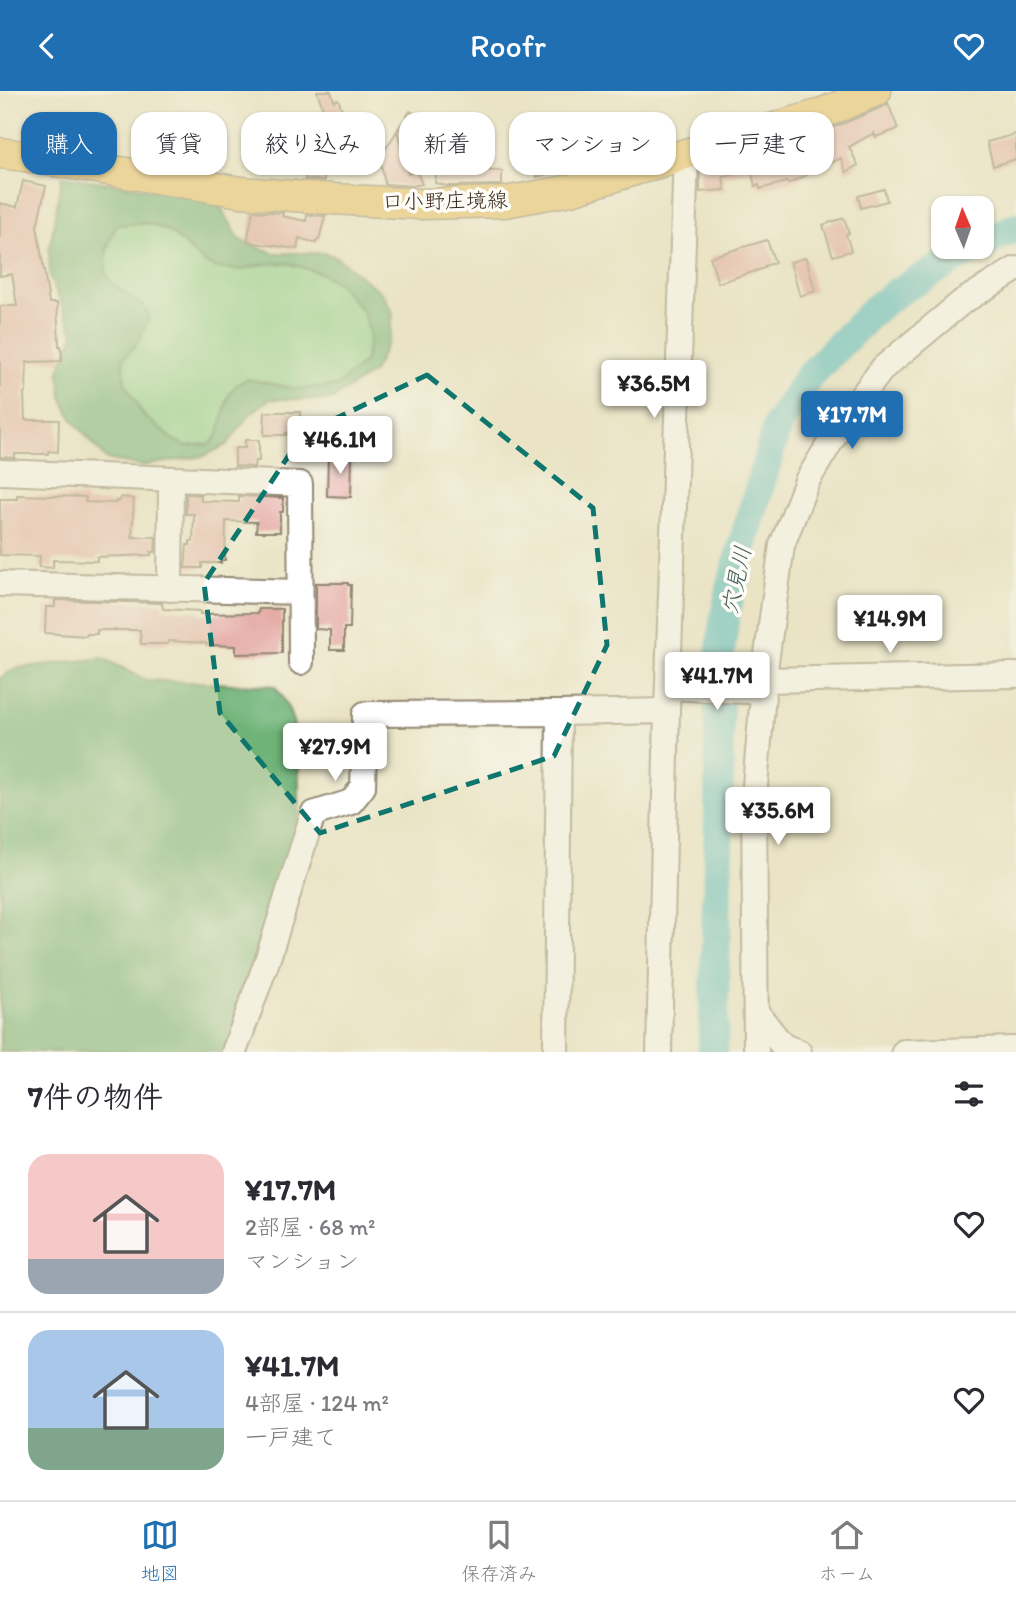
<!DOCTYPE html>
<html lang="ja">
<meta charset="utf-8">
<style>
:root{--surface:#fff;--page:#f7f7f7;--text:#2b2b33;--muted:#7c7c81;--line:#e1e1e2;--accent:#1f6fb2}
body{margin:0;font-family:Itim,"Klee One",sans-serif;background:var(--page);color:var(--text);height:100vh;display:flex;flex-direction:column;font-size:26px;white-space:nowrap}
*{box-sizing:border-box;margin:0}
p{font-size:23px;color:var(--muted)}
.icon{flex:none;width:38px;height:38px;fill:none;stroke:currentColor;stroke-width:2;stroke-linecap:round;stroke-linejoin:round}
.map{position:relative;height:961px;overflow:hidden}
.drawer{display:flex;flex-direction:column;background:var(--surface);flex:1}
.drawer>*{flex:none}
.banner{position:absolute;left:21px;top:21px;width:975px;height:63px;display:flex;gap:14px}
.needle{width:46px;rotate:358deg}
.fabs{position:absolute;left:931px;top:105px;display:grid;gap:14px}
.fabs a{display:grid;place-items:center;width:63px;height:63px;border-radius:14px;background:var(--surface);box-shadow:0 2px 5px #0004;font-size:35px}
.price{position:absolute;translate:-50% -60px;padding:0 16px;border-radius:7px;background:#fff;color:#222;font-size:23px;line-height:46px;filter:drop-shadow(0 2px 4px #0008)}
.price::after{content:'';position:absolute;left:50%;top:42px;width:21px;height:16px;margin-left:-10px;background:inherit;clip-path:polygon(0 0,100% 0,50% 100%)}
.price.active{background:var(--accent);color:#fff}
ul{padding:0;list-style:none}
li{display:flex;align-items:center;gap:21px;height:175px;padding:0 28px}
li+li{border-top:2px solid var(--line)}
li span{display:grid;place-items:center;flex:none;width:196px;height:140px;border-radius:21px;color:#555}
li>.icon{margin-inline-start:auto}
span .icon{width:84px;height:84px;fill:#fffc;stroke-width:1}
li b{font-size:30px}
h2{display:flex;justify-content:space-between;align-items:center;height:84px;padding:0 28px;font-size:30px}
.pill{padding:0 24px;border-radius:21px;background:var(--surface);box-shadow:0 2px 5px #0004;font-size:24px;line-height:63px}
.pill.active{background:var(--accent);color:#fff}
header{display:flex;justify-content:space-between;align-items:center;height:91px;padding:0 28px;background:var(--accent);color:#fff;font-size:32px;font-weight:600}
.menu{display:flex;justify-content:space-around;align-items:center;height:98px;border-top:2px solid var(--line);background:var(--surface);font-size:19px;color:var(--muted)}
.menu a{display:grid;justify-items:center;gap:4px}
.menu .active{color:var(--accent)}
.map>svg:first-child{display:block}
</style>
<header><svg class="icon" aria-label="back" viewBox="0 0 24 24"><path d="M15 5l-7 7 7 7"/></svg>Roofr<svg class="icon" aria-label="heart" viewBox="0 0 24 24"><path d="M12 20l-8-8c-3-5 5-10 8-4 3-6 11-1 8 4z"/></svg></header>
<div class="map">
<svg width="1016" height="961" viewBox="0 0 1016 961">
<rect width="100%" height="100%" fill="#fdfcf7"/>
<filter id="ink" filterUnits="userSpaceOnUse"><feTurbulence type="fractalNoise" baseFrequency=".0143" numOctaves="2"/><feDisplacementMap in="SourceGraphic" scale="14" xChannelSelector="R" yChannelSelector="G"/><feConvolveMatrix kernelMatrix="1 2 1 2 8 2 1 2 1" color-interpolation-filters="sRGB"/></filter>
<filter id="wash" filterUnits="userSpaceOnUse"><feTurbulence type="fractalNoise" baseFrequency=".00686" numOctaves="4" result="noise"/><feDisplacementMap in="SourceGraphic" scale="28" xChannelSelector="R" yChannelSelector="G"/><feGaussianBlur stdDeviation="1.57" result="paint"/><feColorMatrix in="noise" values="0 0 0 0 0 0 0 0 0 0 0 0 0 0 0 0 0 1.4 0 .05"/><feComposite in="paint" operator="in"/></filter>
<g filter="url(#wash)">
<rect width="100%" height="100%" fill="#eae4c5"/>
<path fill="#8ad18c" stroke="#627e55" stroke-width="2" d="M 146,132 L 169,140 L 205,172 L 241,179 L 264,173 L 287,172 L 321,182 L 341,195 L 364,222 L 370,245 L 365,270 L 337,295 L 297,298 L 247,288 L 235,295 L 228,306 L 219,342 L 211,353 L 185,355 L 174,349 L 144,325 L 125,292 L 123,268 L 139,250 L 145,216 C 135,209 110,195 106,183 C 102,169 111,147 116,134 Z"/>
<path fill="#6fb378" stroke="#556e4b" stroke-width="2" fill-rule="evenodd" d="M 62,85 L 216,108 L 240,149 L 274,162 L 325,162 L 336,166 L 382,202 L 393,222 L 390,247 L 373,281 L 331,309 L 270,308 L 250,323 L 227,354 L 204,365 L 142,375 L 106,368 L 72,328 L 62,306 L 59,280 L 74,244 L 50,186 L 49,160 ZM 146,132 L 169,140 L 205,172 L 216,177 L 241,179 L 264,173 L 287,172 L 321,182 L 341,195 L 364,222 L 370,245 L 365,270 L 337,295 L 297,298 L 247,288 L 235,295 L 228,306 L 219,342 L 211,353 L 185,355 L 174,349 L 144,325 L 125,292 L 123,268 L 139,250 L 149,227 L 145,216 L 114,194 L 106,183 L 106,158 L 116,134 Z
M 103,567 L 146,589 L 274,595 C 303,628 298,675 299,717 L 298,728 L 226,961 L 0,961 L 0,587 L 16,577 Z"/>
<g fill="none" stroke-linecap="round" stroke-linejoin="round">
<path stroke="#4bb9c3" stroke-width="30" d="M 982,153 L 1016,136
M 713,961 L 719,723 L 719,571 L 725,524 L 737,473 L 778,333 L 810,284 L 875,218 L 896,202 L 976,156"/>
</g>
<g id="blocks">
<path fill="#e3a49f" d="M 317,0 L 331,0 L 334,10 L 338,8 L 348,35 L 351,35 L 352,40 L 379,34 L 385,59 L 397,40 L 408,83 L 416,79 L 422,93 L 412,95 L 385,93 L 380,68 L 384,62 L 335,74 L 336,82 L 324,84 L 324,90 L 305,88 L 303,64 L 305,64 L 305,56 L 330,54 L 320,26 L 325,24 Z
M 888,12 L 898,38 L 876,46 L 874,42 L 849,56 L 858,74 L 846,81 L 841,67 L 788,93 L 787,91 L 760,98 L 759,94 L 755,95 L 751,79 L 723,86 L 725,99 L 700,101 L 700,77 L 748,65 L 747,63 L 823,41 L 883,16 Z
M 410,20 L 460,48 L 458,51 L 471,55 L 466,77 L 482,79 L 502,80 L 502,94 L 448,95 L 435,92 L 439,65 L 434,62 L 435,60 L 398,38 Z
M 629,29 L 638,60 L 584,77 L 583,73 L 537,86 L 530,63 L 551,55 L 609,40 L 608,35 Z
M 1016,43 L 1016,68 L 993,75 L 987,51 Z
M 23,90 L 46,95 L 37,135 L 49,212 L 57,212 L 59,255 L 61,255 L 62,270 L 27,271 L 26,302 L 24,302 L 25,329 L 59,329 L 58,361 L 48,360 L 48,363 L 15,363 L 15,367 L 0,366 L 0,215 L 17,215 L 12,183 L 0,185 L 0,112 L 17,116 Z
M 884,98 L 887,110 L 861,117 L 858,105 Z
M 253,120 L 283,122 L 282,125 L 306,130 L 307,124 L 325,125 L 319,149 L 317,149 L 316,152 L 299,147 L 297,158 L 247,151 Z
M 844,127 L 849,142 L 846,143 L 851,160 L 833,165 L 823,134 Z
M 767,149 L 775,172 L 764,175 L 765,177 L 718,192 L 710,166 Z
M 804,167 L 806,167 L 815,200 L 800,205 L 790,171 Z
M 265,321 L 300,321 L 300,342 L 286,342 L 287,344 L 264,344 Z
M 245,349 L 259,349 L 259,370 L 255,370 L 254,376 L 235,375 L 235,357 L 245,357 Z
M 328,364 L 352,364 L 351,406 L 327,405 Z
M 186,403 L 201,404 L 201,410 L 239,411 L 239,405 L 283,407 L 283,421 L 280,421 L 280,441 L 256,441 L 257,431 L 226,430 L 225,469 L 221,469 L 221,472 L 202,472 L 202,477 L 185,477 L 187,454 L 190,454 L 190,450 L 193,450 L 194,423 L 186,423 Z
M 17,404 L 86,406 L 85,411 L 116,412 L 116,410 L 120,410 L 121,406 L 134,408 L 132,446 L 156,446 L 155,461 L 151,461 L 151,464 L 97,466 L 97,470 L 53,469 L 53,477 L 39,476 L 40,465 L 0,464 L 0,408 L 17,408 Z
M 316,492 L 348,492 L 348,494 L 351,494 L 350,537 L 344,537 L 344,559 L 330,559 L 330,539 L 316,538 Z
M 55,509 L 162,512 L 163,518 L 200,520 L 200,523 L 258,522 L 259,518 L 282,518 L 282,562 L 236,563 L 236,555 L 206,554 L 206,552 L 168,550 L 168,553 L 141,553 L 140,539 L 97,539 L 97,543 L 87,543 L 86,545 L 45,542 L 46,516 L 55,516 Z"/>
</g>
</g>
<g filter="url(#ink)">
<use href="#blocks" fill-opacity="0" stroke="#928772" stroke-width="2"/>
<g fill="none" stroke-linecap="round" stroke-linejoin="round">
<defs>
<path id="minor" d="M 0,381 L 300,393 L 301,571
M 0,493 L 300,501
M 170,498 L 171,388
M 668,596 L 746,600 L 765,589 L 1016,584
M 756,921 L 783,955 L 799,961
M 234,961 L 267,870 L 313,723 L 351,711 L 363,696 L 365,623 L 559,622 L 667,620
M 556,961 L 559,622
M 659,961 L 667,620 L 686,63
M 756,961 L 754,706 L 766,571 L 782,454 L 807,390 L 845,327 L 883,277 L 962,211 L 1016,178
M 904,961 L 1016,958"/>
<path id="major" d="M 0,62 L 24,65 L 241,101 L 333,108 L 420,113 L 505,111 L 571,99 L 686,63 L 818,24 L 876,0"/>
</defs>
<use href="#minor" stroke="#928772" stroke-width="28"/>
<use href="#major" stroke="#928772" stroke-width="33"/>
<use href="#minor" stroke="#fff" stroke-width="24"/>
<use href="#major" stroke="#efc469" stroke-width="30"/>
</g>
</g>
<path d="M0 0H1016V961H0ZM 427,284 L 593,417 L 607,554 L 554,665 L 320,742 L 220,622 L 204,492 L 303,343 Z" fill="#eae4c5" fill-opacity=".55" fill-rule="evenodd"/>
<path fill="none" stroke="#0f766e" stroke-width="5" stroke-dasharray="14 9" stroke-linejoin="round" d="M 427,284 L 593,417 L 607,554 L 554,665 L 320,742 L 220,622 L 204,492 L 303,343 Z"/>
<g text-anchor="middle" stroke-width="7" stroke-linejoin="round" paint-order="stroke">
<g font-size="21" fill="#3b2a1e" stroke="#fdfcf7">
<text transform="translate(445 110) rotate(-1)" y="7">口小野庄境線</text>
</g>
<g font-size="23" font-style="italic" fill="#415c58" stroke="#fdfcf7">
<text transform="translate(736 489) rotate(-78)" y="8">穴見川</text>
</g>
</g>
</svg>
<div class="fabs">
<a><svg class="needle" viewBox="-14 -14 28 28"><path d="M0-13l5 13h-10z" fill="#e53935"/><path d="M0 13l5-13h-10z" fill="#7c7c81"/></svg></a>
</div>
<b class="price" style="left:654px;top:329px">¥36.5M</b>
<b class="price active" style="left:852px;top:360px">¥17.7M</b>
<b class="price" style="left:340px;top:385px">¥46.1M</b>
<b class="price" style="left:890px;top:564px">¥14.9M</b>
<b class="price" style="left:717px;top:621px">¥41.7M</b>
<b class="price" style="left:335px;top:692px">¥27.9M</b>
<b class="price" style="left:778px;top:756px">¥35.6M</b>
<div class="banner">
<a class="pill active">購入</a>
<a class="pill">賃貸</a>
<a class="pill">絞り込み</a>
<a class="pill">新着</a>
<a class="pill">マンション</a>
<a class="pill">一戸建て</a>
</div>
</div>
<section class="drawer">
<h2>7件の物件<svg class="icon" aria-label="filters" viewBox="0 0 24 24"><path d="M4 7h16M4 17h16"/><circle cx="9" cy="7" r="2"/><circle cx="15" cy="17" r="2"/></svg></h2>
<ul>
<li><span style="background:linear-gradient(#f6c9c9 75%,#9aa5b1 0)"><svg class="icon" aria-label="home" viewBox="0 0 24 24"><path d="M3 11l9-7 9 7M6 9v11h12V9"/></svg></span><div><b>¥17.7M</b><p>2部屋 · 68 m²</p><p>マンション</p></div><svg class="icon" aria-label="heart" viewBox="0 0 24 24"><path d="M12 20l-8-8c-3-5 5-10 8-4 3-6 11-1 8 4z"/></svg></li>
<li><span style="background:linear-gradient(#a9c7e8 70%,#7fa58c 0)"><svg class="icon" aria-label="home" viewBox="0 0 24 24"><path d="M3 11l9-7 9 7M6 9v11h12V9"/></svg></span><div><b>¥41.7M</b><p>4部屋 · 124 m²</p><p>一戸建て</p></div><svg class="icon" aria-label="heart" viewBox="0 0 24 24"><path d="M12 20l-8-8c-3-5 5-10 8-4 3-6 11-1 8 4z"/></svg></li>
</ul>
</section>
<nav class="menu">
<a class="active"><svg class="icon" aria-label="map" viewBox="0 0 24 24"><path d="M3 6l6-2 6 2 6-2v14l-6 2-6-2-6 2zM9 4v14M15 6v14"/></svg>地図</a>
<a><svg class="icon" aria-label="saved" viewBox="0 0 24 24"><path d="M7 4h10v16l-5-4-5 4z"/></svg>保存済み</a>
<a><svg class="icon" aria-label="home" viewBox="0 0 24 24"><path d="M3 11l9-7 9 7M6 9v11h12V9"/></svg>ホーム</a>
</nav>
